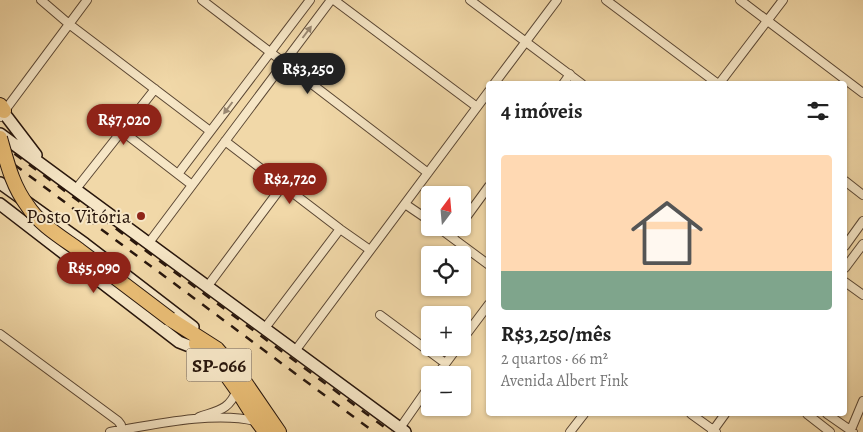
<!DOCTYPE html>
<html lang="pt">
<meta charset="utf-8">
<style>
:root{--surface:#fff;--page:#f6f6f6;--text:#222;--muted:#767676;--line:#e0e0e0;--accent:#8f2418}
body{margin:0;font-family:Alegreya,serif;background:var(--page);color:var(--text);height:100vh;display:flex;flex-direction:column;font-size:19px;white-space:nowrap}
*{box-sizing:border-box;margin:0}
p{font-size:16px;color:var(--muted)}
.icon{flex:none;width:28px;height:28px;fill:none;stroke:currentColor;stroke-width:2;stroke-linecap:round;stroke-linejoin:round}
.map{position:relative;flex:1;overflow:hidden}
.details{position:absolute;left:486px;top:81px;width:361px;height:335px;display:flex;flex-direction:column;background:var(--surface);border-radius:5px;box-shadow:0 1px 4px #0004}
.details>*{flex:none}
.needle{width:32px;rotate:16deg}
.controls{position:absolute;left:421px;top:186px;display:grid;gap:10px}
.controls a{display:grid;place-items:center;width:50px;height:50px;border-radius:5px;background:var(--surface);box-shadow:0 1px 4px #0004;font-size:25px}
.price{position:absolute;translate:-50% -42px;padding:0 11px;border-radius:18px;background:var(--accent);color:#fff;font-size:16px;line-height:32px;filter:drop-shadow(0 1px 2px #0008)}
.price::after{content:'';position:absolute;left:50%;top:30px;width:15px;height:11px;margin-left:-8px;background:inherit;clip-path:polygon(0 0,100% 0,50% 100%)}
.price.current{background:#222;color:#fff}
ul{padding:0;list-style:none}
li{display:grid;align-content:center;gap:10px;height:265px;padding:0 15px}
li+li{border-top:1px solid var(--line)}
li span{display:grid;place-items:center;height:155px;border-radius:5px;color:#555}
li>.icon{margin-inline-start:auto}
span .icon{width:90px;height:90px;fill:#fffc;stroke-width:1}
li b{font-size:21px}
h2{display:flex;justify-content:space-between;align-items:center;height:60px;padding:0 15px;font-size:21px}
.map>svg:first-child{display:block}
</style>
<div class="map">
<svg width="863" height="432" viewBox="0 0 863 432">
<rect width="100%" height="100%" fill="#f1d8a8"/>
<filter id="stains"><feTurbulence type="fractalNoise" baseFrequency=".004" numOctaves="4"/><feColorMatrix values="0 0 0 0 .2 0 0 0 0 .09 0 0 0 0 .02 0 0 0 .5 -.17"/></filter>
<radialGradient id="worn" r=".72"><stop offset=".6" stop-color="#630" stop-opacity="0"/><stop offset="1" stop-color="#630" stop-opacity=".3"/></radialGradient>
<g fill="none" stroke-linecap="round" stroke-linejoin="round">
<defs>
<path id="street" d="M 41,0 L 69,24 L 210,131
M 202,0 L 428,173
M 334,0 L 477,107
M 470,0 L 582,84
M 606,0 L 718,84
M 740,0 L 863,93
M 494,84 L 557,0
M 563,84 L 570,74
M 719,84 L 783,0
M 0,117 L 87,0
M 122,131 L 192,185
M 225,141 L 340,229 L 370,250
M 178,174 L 310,0
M 845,181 L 863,195
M 76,189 L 155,89
M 405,204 L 430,221
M 462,223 L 489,186
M 439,228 L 489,265
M 452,237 L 459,228
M 148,244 L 331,0
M 845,246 L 863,221
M 845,268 L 863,244
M 845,282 L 863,295
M 207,287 L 283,185
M 380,315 L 445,363
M 265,328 L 340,229
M 0,334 L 118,421 L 121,425 L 121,432
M 462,340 L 489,304
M 295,351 L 489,91
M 437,375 L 457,348
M 691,414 L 716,432
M 807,414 L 830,432
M 827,414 L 853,432
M 199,417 C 219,410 229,410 237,390
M 400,428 L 430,385
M 110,432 C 152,425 213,411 255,421
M 570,432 L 584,414
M 712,432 L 725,414
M 850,432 L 863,401"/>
<path id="secondary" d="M 7,117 L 36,155
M 0,134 L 405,432
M 0,183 L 85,244 L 193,327
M 0,204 L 179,342 L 202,351"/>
<path id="highway" d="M 0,105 L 4,111
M 170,319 L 217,349 L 242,378 L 279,432
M 196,344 C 212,357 226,373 237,390 C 247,405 254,419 266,432"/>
</defs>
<use href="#street" stroke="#5a4633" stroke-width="10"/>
<use href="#secondary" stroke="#28160c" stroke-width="14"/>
<use href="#highway" stroke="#28160c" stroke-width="16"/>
<use href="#street" stroke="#f6e6c6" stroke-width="8"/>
<use href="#secondary" stroke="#f6e6c6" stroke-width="11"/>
<use href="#highway" stroke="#e8bc74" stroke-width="14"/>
<path stroke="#28160c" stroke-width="2.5" stroke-dasharray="9 9" stroke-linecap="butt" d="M 0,143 L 391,432
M 0,154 L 374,432"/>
<defs>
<path id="highway-bridge" d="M 0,138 C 7,162 12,185 27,205 C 39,224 61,237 79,250 C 109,273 140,296 170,319"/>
</defs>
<use href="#highway-bridge" stroke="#28160c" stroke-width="16" stroke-linecap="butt"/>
<use href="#highway-bridge" stroke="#e8bc74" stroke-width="14"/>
</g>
<defs><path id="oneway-solid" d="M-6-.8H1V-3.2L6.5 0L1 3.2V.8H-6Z" transform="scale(1.25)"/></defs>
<g fill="#998872">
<use href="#oneway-solid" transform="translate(307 32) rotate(-53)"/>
<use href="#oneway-solid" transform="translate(228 108) rotate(127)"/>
</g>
<circle fill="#8f2418" stroke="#f6e6c6" stroke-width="2" cx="141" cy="216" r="5"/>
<g text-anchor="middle" stroke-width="4" stroke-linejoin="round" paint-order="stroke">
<rect fill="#f6e6c6" stroke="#665444" stroke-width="1" x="186.5" y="348.5" width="65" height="33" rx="4"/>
<g font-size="19" font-weight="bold" fill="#28160c">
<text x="219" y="372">SP-066</text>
</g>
<g font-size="20" fill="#28160c" stroke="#f6e6c6" text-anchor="end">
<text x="131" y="223">Posto Vitória</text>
</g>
</g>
<rect width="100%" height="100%" filter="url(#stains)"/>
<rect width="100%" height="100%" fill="url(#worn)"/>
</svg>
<div class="controls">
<a><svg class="needle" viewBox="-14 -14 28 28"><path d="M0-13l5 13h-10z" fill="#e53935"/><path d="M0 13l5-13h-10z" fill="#767676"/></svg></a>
<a><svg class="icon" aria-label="locate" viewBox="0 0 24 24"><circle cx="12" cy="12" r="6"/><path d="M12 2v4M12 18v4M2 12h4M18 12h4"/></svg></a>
<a>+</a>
<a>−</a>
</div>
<b class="price current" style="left:308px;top:95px">R$3,250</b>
<b class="price" style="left:124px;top:146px">R$7,020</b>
<b class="price" style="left:290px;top:205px">R$2,720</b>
<b class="price" style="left:94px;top:294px">R$5,090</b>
<section class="details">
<h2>4 imóveis<svg class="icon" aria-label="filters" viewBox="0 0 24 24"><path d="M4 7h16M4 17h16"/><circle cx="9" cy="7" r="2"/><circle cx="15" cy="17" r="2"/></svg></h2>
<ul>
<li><span style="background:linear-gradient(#ffd9b3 75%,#7fa58c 0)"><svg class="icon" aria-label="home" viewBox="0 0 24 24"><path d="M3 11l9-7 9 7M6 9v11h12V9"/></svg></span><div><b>R$3,250/mês</b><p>2 quartos · 66 m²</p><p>Avenida Albert Fink</p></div></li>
</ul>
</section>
</div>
